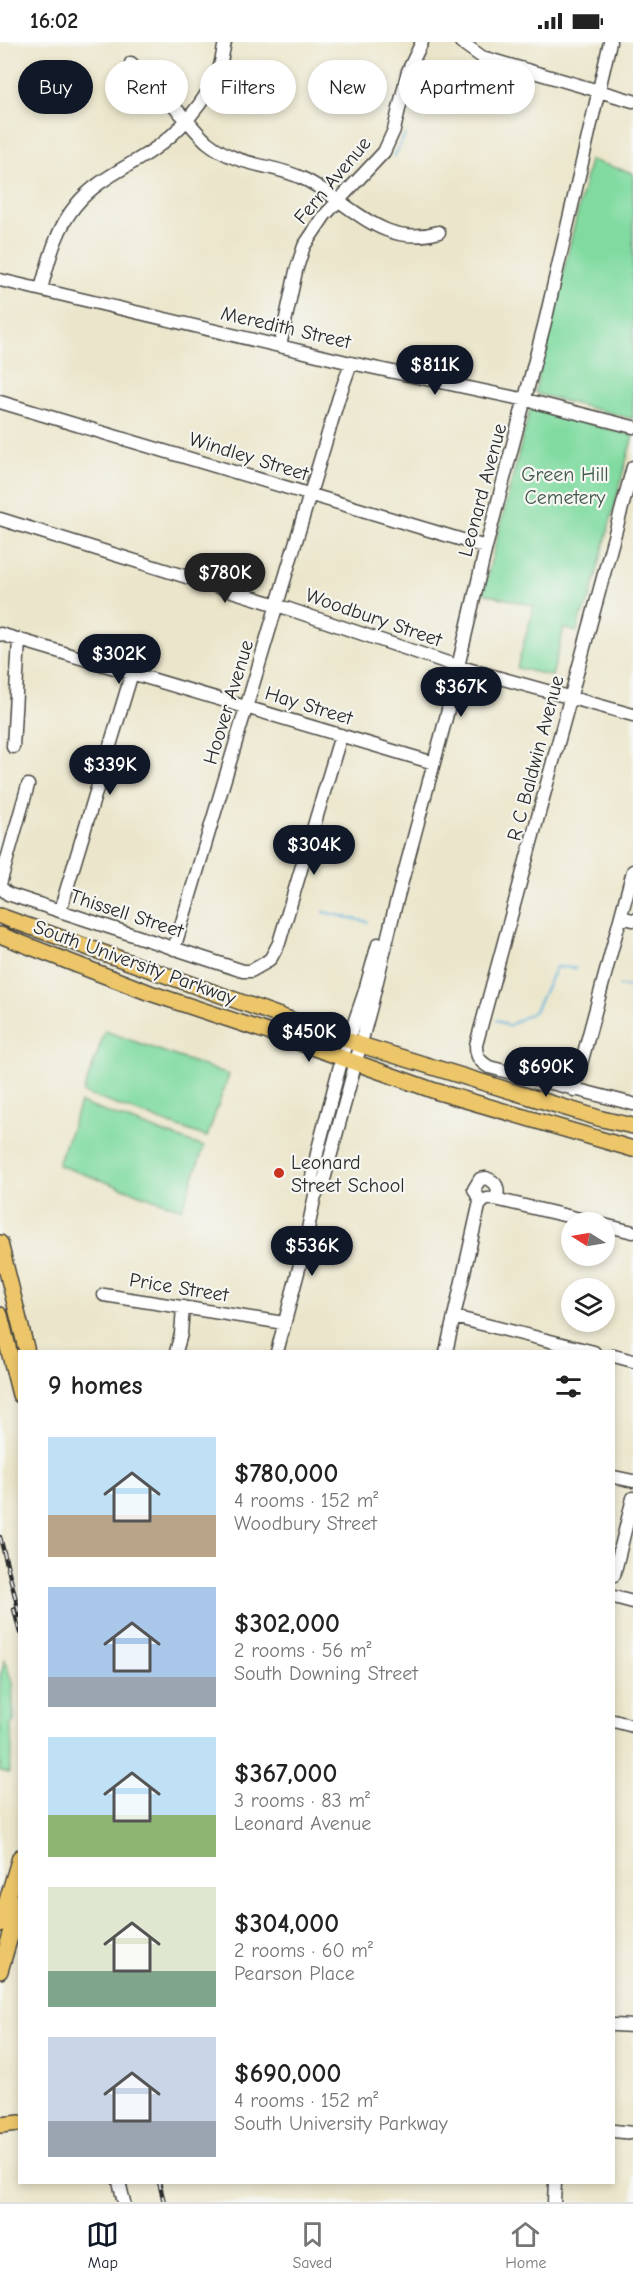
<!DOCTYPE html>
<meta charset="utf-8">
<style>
:root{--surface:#fff;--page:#f2f2f2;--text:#222;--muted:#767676;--line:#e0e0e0;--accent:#111827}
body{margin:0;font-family:"Comic Neue",sans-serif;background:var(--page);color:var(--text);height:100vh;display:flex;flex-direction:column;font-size:22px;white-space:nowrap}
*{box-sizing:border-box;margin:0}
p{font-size:20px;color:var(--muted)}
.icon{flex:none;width:33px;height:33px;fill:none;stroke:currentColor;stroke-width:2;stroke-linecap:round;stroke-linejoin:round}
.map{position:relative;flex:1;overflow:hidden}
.sheet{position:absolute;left:18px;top:1308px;width:597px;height:834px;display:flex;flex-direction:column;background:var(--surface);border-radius:0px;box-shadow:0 3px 9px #0003}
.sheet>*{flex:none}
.guide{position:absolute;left:18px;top:18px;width:597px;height:54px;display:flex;gap:12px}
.needle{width:39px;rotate:281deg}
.tools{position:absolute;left:561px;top:1170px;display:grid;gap:12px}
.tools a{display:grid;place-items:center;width:54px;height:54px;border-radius:50%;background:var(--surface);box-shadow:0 3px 9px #0003;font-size:30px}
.price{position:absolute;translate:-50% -51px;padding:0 14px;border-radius:21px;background:var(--accent);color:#fff;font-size:20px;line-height:39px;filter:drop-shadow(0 2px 3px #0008)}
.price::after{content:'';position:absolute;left:50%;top:36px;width:18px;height:14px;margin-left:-9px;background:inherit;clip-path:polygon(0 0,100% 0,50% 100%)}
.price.selected{background:#222;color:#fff}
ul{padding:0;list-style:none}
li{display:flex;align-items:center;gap:18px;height:150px;padding:0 30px}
li span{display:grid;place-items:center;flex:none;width:168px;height:120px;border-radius:0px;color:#555}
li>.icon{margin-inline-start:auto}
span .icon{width:72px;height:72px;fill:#fffc;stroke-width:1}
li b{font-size:26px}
h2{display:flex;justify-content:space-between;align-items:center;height:72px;padding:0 30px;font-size:26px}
.chip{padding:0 21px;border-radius:27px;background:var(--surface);box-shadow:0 3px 9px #0003;font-size:21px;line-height:54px}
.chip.selected{background:var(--accent);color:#fff}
.status{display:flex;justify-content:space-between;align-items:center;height:42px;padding:0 30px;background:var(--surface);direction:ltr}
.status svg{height:16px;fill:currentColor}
.tabs{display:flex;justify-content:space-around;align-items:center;height:84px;border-top:2px solid var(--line);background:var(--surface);font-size:16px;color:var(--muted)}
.tabs a{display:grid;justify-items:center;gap:3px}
.tabs .selected{color:var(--accent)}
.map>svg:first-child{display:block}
</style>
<div class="status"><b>16:02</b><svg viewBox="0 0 49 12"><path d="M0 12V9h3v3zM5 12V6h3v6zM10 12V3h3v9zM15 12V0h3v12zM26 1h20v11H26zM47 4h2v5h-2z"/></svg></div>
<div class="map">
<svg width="633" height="2160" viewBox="0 0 633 2160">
<rect width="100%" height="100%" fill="#f6f6f2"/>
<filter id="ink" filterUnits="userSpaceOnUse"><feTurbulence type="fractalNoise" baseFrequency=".0167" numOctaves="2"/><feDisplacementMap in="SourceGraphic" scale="12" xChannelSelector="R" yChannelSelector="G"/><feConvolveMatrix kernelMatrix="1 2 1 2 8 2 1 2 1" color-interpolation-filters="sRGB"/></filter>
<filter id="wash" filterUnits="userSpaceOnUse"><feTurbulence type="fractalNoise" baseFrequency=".008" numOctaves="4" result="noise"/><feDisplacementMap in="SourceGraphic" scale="24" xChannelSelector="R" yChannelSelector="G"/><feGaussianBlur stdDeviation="1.35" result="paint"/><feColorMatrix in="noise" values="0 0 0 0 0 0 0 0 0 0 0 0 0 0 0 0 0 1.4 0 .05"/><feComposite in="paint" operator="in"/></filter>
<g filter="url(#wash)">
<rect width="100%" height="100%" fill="#ebe6cb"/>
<path fill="#81dba1" stroke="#568366" stroke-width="1.5" d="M 590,118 L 633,131 L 633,377 L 537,352 L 535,349 Z
M 530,367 L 633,393 L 590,557 L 580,576 L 577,590 L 564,586 L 552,634 L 517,626 L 534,564 L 483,551 Z
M 105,989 L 229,1033 L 207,1095 L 83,1051 Z
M 80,1061 L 204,1105 L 182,1167 L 58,1123 Z
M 5,1618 L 12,1641 L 14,1679 L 11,1683 L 12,1709 L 9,1731 L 0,1729 L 0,1635 Z"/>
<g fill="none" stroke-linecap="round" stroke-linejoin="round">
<path stroke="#64b2de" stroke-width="2" d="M 394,115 L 405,93
M 324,870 L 368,880
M 619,944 L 633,945
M 497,978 L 508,984 L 535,969 L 556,925 L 576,926"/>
</g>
</g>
<g filter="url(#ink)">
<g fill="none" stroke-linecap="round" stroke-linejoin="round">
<defs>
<path id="minor" d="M 461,0 L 482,15 L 633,59
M 131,21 C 149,39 167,58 185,76 C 192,84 199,93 207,100 C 239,126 272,121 304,137 C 351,160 381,207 439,190
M 0,238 L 351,321 L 526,358 L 633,385
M 41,247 C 49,218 56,187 76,163 C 95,139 124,127 150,110 C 179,91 206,60 219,27 C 222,18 223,9 225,0
M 280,304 L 296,229 L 304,204 L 325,173 L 384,110 L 394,88 L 408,29 L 422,0
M 0,360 L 486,505
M 633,425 L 476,1003 C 476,1014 479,1019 489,1025 L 633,1062
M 0,477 L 277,563 L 457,624 L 633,673
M 0,592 L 434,721
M 13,705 L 19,597
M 0,842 L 28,743
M 0,845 L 8,852 L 243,929 L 251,929 L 265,921 L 271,916 L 279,901 L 341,693
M 60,869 L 132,631
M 621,875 L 633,878
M 174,907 L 339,355 L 351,321
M 574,1048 L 633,829
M 315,1153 L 322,1145 L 370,968 L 394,869 L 446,676 L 486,505 L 545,280 L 610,0
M 481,1161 L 474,1147 L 480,1137 L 486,1136 C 497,1140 499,1146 497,1157
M 604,1183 L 633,1190
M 104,1253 L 284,1281
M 454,1275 L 594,1310
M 176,1310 L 181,1292 L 183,1265
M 277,1310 L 303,1211 L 315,1153 L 312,1135 L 318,1107 L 342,1016 L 364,952 L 378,902
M 446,1310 L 479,1164 C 484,1157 487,1156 495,1157 L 593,1180
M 614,1314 L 633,1319
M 614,1435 L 633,1439
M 614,1533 L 633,1456
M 614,1555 L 633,1560
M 614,1679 L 633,1684
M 614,1983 L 633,1984
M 614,2089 L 633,2091
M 119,2140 L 124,2160
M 554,2160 L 555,2140"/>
<path id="major" d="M 0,874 L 361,1003 L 602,1077 L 633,1084
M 0,893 L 150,951 L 292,998 L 435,1049 L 633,1107
M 0,1201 L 27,1310
M 0,1273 L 20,1353
M 0,1882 L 20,1815
M 0,1929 L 20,1861
M 0,2083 L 20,2081"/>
</defs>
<use href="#minor" stroke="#484743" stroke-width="15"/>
<use href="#major" stroke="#484743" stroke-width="18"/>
<use href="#minor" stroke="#fff" stroke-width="12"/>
<use href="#major" stroke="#ecc669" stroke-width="15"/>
<defs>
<path id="rail" d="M 0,1495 L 20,1574
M 14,1567 L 20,1591
M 159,2140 L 164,2160"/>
</defs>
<use href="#rail" stroke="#2b2b2b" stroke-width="4.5"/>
<use href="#rail" stroke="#f6f6f2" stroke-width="2" stroke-dasharray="7" stroke-linecap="butt"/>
</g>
</g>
<circle fill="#c8321e" stroke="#f6f6f2" stroke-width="2" cx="279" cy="1131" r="6"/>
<g text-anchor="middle" stroke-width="4.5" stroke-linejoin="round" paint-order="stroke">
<g font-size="20" fill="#2b2b2b" stroke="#f6f6f2">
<text transform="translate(332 138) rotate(-50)" y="7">Fern Avenue</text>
<text transform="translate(286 285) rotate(13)" y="7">Meredith Street</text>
<text transform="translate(249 414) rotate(17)" y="7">Windley Street</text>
<text transform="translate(482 448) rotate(-75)" y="7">Leonard Avenue</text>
<text transform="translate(374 575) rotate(19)" y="7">Woodbury Street</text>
<text transform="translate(228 660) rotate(-73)" y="7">Hoover Avenue</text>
<text transform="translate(309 663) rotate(17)" y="7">Hay Street</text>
<text transform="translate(535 716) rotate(-75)" y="7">R C Baldwin Avenue</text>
<text transform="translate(127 871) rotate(18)" y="7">Thissell Street</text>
<text transform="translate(135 920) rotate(20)" y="7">South University Parkway</text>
<text transform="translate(179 1245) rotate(9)" y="7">Price Street</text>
</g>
<g font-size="20" fill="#405748" stroke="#f6f6f2">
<text x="565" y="439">Green Hill<tspan x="565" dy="23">Cemetery</tspan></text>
</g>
<g font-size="20" fill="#2b2b2b" stroke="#f6f6f2" text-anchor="start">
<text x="291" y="1127">Leonard<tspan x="291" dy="23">Street School</tspan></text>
</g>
</g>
</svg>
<div class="tools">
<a><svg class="needle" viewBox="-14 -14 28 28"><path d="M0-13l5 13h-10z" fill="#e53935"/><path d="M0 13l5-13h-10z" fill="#767676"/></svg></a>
<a><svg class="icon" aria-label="layers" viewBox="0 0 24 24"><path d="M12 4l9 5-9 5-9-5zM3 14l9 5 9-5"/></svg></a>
</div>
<b class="price" style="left:435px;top:354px">$811K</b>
<b class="price selected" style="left:225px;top:562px">$780K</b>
<b class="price" style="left:119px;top:643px">$302K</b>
<b class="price" style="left:461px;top:676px">$367K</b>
<b class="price" style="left:110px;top:754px">$339K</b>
<b class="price" style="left:314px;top:834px">$304K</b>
<b class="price" style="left:309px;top:1021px">$450K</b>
<b class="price" style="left:546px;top:1056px">$690K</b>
<b class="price" style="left:312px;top:1235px">$536K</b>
<div class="guide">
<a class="chip selected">Buy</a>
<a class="chip">Rent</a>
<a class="chip">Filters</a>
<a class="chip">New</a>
<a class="chip">Apartment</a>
</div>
<section class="sheet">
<h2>9 homes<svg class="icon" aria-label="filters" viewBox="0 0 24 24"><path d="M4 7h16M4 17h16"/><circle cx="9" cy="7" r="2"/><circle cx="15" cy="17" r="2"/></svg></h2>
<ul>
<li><span style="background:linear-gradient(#bfe0f5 65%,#b9a48a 0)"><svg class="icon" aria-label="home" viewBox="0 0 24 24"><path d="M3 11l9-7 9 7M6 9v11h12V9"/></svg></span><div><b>$780,000</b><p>4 rooms · 152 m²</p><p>Woodbury Street</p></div></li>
<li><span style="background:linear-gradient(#a9c7e8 75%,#9aa5b1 0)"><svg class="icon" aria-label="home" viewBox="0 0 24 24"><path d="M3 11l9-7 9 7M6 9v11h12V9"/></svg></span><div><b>$302,000</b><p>2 rooms · 56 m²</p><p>South Downing Street</p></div></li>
<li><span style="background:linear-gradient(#bfe0f5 65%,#8fb573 0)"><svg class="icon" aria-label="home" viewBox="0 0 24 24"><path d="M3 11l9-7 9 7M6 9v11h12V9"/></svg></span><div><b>$367,000</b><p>3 rooms · 83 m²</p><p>Leonard Avenue</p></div></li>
<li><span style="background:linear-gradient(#dfe7d0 70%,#7fa58c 0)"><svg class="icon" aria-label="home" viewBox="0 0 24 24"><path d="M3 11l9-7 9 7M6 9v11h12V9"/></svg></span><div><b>$304,000</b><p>2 rooms · 60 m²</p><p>Pearson Place</p></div></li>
<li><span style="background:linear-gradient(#c9d6e8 70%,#9aa5b1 0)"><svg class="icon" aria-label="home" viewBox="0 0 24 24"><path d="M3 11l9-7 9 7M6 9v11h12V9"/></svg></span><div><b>$690,000</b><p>4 rooms · 152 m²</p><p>South University Parkway</p></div></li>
</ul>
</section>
</div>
<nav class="tabs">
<a class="selected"><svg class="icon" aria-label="map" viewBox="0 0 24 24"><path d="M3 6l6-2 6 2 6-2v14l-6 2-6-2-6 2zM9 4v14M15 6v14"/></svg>Map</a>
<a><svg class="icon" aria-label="saved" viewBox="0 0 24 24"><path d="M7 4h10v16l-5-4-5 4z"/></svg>Saved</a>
<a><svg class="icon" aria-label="home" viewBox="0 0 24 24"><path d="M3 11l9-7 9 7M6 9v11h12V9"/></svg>Home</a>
</nav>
